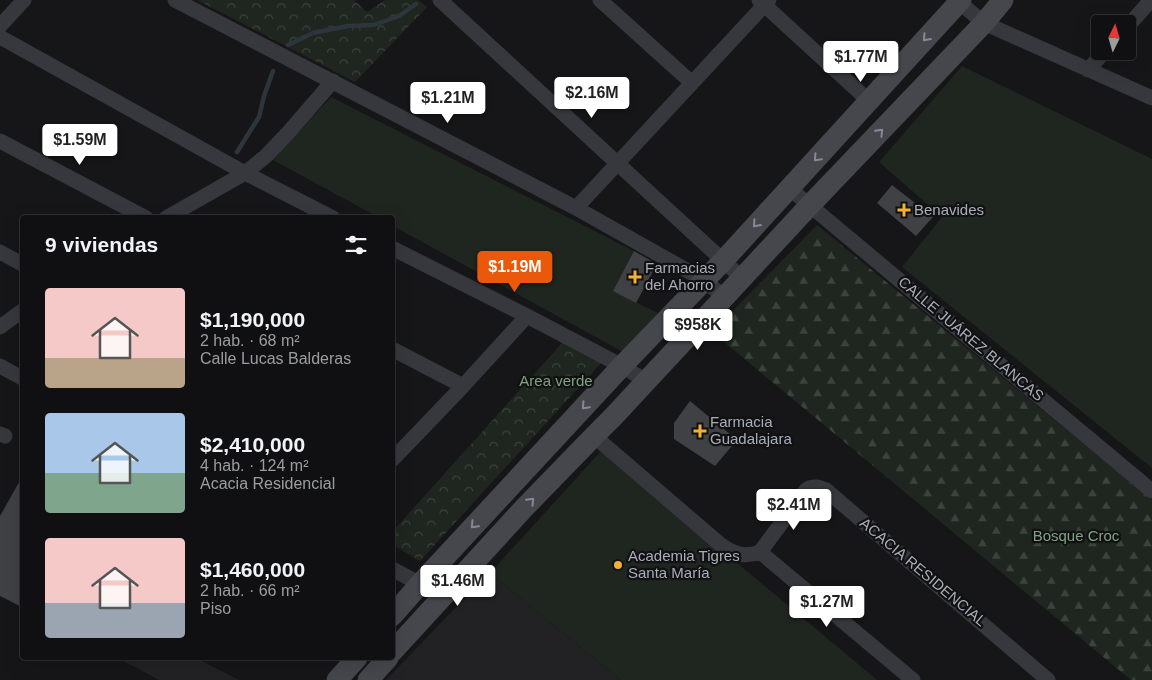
<!DOCTYPE html>
<html lang="es">
<meta charset="utf-8">
<style>
:root{--surface:#101012;--page:#19191b;--text:#f1f3f6;--muted:#9c9d9f;--line:#303032;--accent:#ea580c}
body{margin:0;font-family:Arial,sans-serif;background:var(--page);color:var(--text);height:100vh;display:flex;flex-direction:column;font-size:19px;white-space:nowrap}
*{box-sizing:border-box;margin:0}
p{font-size:16px;color:var(--muted)}
.icon{flex:none;width:28px;height:28px;fill:none;stroke:currentColor;stroke-width:2;stroke-linecap:round;stroke-linejoin:round}
.map{position:relative;flex:1;overflow:hidden}
.panel{position:absolute;left:20px;top:215px;width:375px;height:445px;display:flex;flex-direction:column;background:var(--surface);border-radius:5px;box-shadow:0 5px 20px #0002,0 0 0 1px var(--line)}
.panel>*{flex:none}
.needle{width:32px;rotate:5deg}
.buttons{position:absolute;left:1091px;top:15px;display:grid;gap:10px}
.buttons a{display:grid;place-items:center;width:45px;height:45px;border-radius:5px;background:var(--surface);box-shadow:0 5px 20px #0002,0 0 0 1px var(--line);font-size:25px}
.price{position:absolute;translate:-50% -42px;padding:0 11px;border-radius:5px;background:#fff;color:#222;font-size:16px;line-height:32px;filter:drop-shadow(0 1px 2px #0008)}
.price::after{content:'';position:absolute;left:50%;top:30px;width:15px;height:11px;margin-left:-8px;background:inherit;clip-path:polygon(0 0,100% 0,50% 100%)}
.price.current{background:var(--accent);color:#fff}
ul{padding:0;list-style:none}
li{display:flex;align-items:center;gap:15px;height:125px;padding:0 25px}
li span{display:grid;place-items:center;flex:none;width:140px;height:100px;border-radius:5px;color:#555}
li>.icon{margin-inline-start:auto}
span .icon{width:60px;height:60px;fill:#fffc;stroke-width:1}
li b{font-size:21px}
h2{display:flex;justify-content:space-between;align-items:center;height:60px;padding:0 25px;font-size:21px}
.map>svg:first-child{display:block}
</style>
<div class="map">
<svg width="1152" height="680" viewBox="0 0 1152 680">
<defs>
<pattern id="forest-firs" width="22" height="20" patternUnits="userSpaceOnUse" patternTransform="scale(1.25)"><rect width="22" height="20" fill="#1e261f"/><path d="M5 1l3.5 6h-7zM16 11l3.5 6h-7z" fill="#3c433d"/></pattern>
<pattern id="park-crowns" width="20" height="18" patternUnits="userSpaceOnUse" patternTransform="scale(1.25)"><rect width="20" height="18" fill="#1e261f"/><path d="M2 6a3 3 0 1 1 6 0M12 15a3 3 0 1 1 6 0" fill="none" stroke="#3c433d"/></pattern>
</defs>
<rect width="100%" height="100%" fill="#161618"/>
<path fill="#222225" d="M 490,573 L 621,680 L 386,680 L 458,605 Z
M 118,658 L 196,658 L 239,680 L 159,680 Z"/>
<path fill="#1e261f" d="M 962,66 L 1152,159 L 1152,468 L 902,267 L 942,217 L 879,162 Z
M 331,97 L 634,251 L 613,291 L 658,313 L 623,352 L 393,226 L 392,218 L 378,217 L 273,160 Z
M 602,450 L 877,680 L 621,680 L 490,573 Z"/>
<path fill="url(#forest-firs)" d="M 817,225 L 1152,500 L 1152,680 L 1131,680 L 712,332 Z"/>
<path fill="url(#park-crowns)" d="M 197,0 L 354,0 L 367,12 L 385,0 L 418,0 L 427,7 L 355,82 Z
M 562,343 L 602,362 L 420,561 L 393,545 L 393,531 Z"/>
<g fill="none" stroke-linecap="round" stroke-linejoin="round">
<path stroke="#2c353c" stroke-width="4.5" d="M 288,45 L 313,33 L 348,26 L 374,25 L 399,16 L 416,4
M 237,152 L 259,117 L 264,96 L 273,71"/>
</g>
<path fill="#404145" d="M 892,185 L 933,217 L 916,236 L 877,203 Z
M 634,251 L 657,264 L 636,303 L 613,291 Z
M 690,401 L 737,440 L 715,466 L 674,439 L 674,423 Z
M 22,477 L 22,607 L 0,596 L 0,516 Z"/>
<g fill="none" stroke-linecap="round" stroke-linejoin="round">
<path stroke="#37383d" stroke-width="15" d="M 175,0 L 576,208 L 704,280 L 724,297
M 440,0 L 742,278
M 600,0 L 692,83
M 759,0 L 869,101
M 959,2 L 984,23 L 1152,98
M 0,26 L 24,0
M 1128,26 L 1151,0
M 0,37 L 245,173 L 333,218
M 1088,70 L 1105,51
M 0,141 L 146,218
M 789,188 L 1152,491
M 576,208 L 769,0
M 166,218 L 245,173 L 266,156 L 288,133 L 333,81
M 392,248 L 527,316 L 622,366 L 646,381
M 0,252 L 22,264
M 0,327 L 22,311
M 392,349 L 463,386
M 0,366 L 22,378
M 0,434 L 5,436
M 594,436 L 721,545 C 735,554 744,558 760,552 L 806,490 C 813,485 819,487 826,490 L 1048,680
M 392,460 L 463,386 L 527,316
M 760,552 L 913,680
M 392,569 L 443,596"/>
<path stroke="#45474d" stroke-width="21" d="M 392,616 L 420,584 L 622,366 L 723,261 L 961,0
M 392,652 L 525,507 L 594,436 L 613,417 L 810,205 L 984,23 L 1003,0
M 337,680 L 357,658
M 368,680 L 388,658"/>
</g>
<defs><path id="oneway-chevron" d="M-2-3.5L2.5 0L-2 3.5" fill="none" stroke-width="1.6" stroke-linecap="round" stroke-linejoin="round" transform="scale(1.25)"/></defs>
<g stroke="#858993">
<use href="#oneway-chevron" transform="translate(926 38) rotate(132)"/>
<use href="#oneway-chevron" transform="translate(880 132) rotate(-46)"/>
<use href="#oneway-chevron" transform="translate(817 158) rotate(133)"/>
<use href="#oneway-chevron" transform="translate(756 224) rotate(132)"/>
<use href="#oneway-chevron" transform="translate(585 406) rotate(133)"/>
<use href="#oneway-chevron" transform="translate(531 501) rotate(-46)"/>
<use href="#oneway-chevron" transform="translate(474 525) rotate(133)"/>
</g>
<g fill="#f2b134" stroke="#111113" stroke-width="2">
<path d="M901.5 202.5h5v5h5v5h-5v5h-5v-5h-5v-5h5z"/>
<path d="M632.5 269.5h5v5h5v5h-5v5h-5v-5h-5v-5h5z"/>
<path d="M697.5 423.5h5v5h5v5h-5v5h-5v-5h-5v-5h5z"/>
<circle cx="618" cy="565" r="5"/>
</g>
<g text-anchor="middle" stroke-width="4.5" stroke-linejoin="round" paint-order="stroke">
<g font-size="15" fill="#a8adb8" stroke="#111113" text-anchor="start">
<text x="914" y="215">Benavides</text>
<text x="645" y="273">Farmacias<tspan x="645" dy="17">del Ahorro</tspan></text>
<text x="710" y="427">Farmacia<tspan x="710" dy="17">Guadalajara</tspan></text>
<text x="628" y="561">Academia Tigres<tspan x="628" dy="17">Santa María</tspan></text>
</g>
<g font-size="15" fill="#a8adb8" stroke="#111113">
<text transform="translate(971 339) rotate(40)" y="5">CALLE JUÁREZ BLANCAS</text>
<text transform="translate(923 572) rotate(40)" y="5">ACACIA RESIDENCIAL</text>
</g>
<g font-size="15" fill="#7fa381" stroke="#111113">
<text x="556" y="386">Area verde</text>
<text x="1076" y="541">Bosque Croc</text>
</g>
</g>
</svg>
<div class="buttons">
<a><svg class="needle" viewBox="-14 -14 28 28"><path d="M0-13l5 13h-10z" fill="#e53935"/><path d="M0 13l5-13h-10z" fill="#9c9d9f"/></svg></a>
</div>
<b class="price" style="left:861px;top:83px">$1.77M</b>
<b class="price" style="left:592px;top:119px">$2.16M</b>
<b class="price" style="left:448px;top:124px">$1.21M</b>
<b class="price" style="left:80px;top:166px">$1.59M</b>
<b class="price current" style="left:515px;top:293px">$1.19M</b>
<b class="price" style="left:698px;top:351px">$958K</b>
<b class="price" style="left:794px;top:531px">$2.41M</b>
<b class="price" style="left:458px;top:607px">$1.46M</b>
<b class="price" style="left:827px;top:628px">$1.27M</b>
<section class="panel">
<h2>9 viviendas<svg class="icon" aria-label="filters" viewBox="0 0 24 24"><path d="M4 7h16M4 17h16"/><circle cx="9" cy="7" r="2"/><circle cx="15" cy="17" r="2"/></svg></h2>
<ul>
<li><span style="background:linear-gradient(#f6c9c9 70%,#b9a48a 0)"><svg class="icon" aria-label="home" viewBox="0 0 24 24"><path d="M3 11l9-7 9 7M6 9v11h12V9"/></svg></span><div><b>$1,190,000</b><p>2 hab. · 68 m²</p><p>Calle Lucas Balderas</p></div></li>
<li><span style="background:linear-gradient(#a9c7e8 60%,#7fa58c 0)"><svg class="icon" aria-label="home" viewBox="0 0 24 24"><path d="M3 11l9-7 9 7M6 9v11h12V9"/></svg></span><div><b>$2,410,000</b><p>4 hab. · 124 m²</p><p>Acacia Residencial</p></div></li>
<li><span style="background:linear-gradient(#f6c9c9 65%,#9aa5b1 0)"><svg class="icon" aria-label="home" viewBox="0 0 24 24"><path d="M3 11l9-7 9 7M6 9v11h12V9"/></svg></span><div><b>$1,460,000</b><p>2 hab. · 66 m²</p><p>Piso</p></div></li>
</ul>
</section>
</div>
